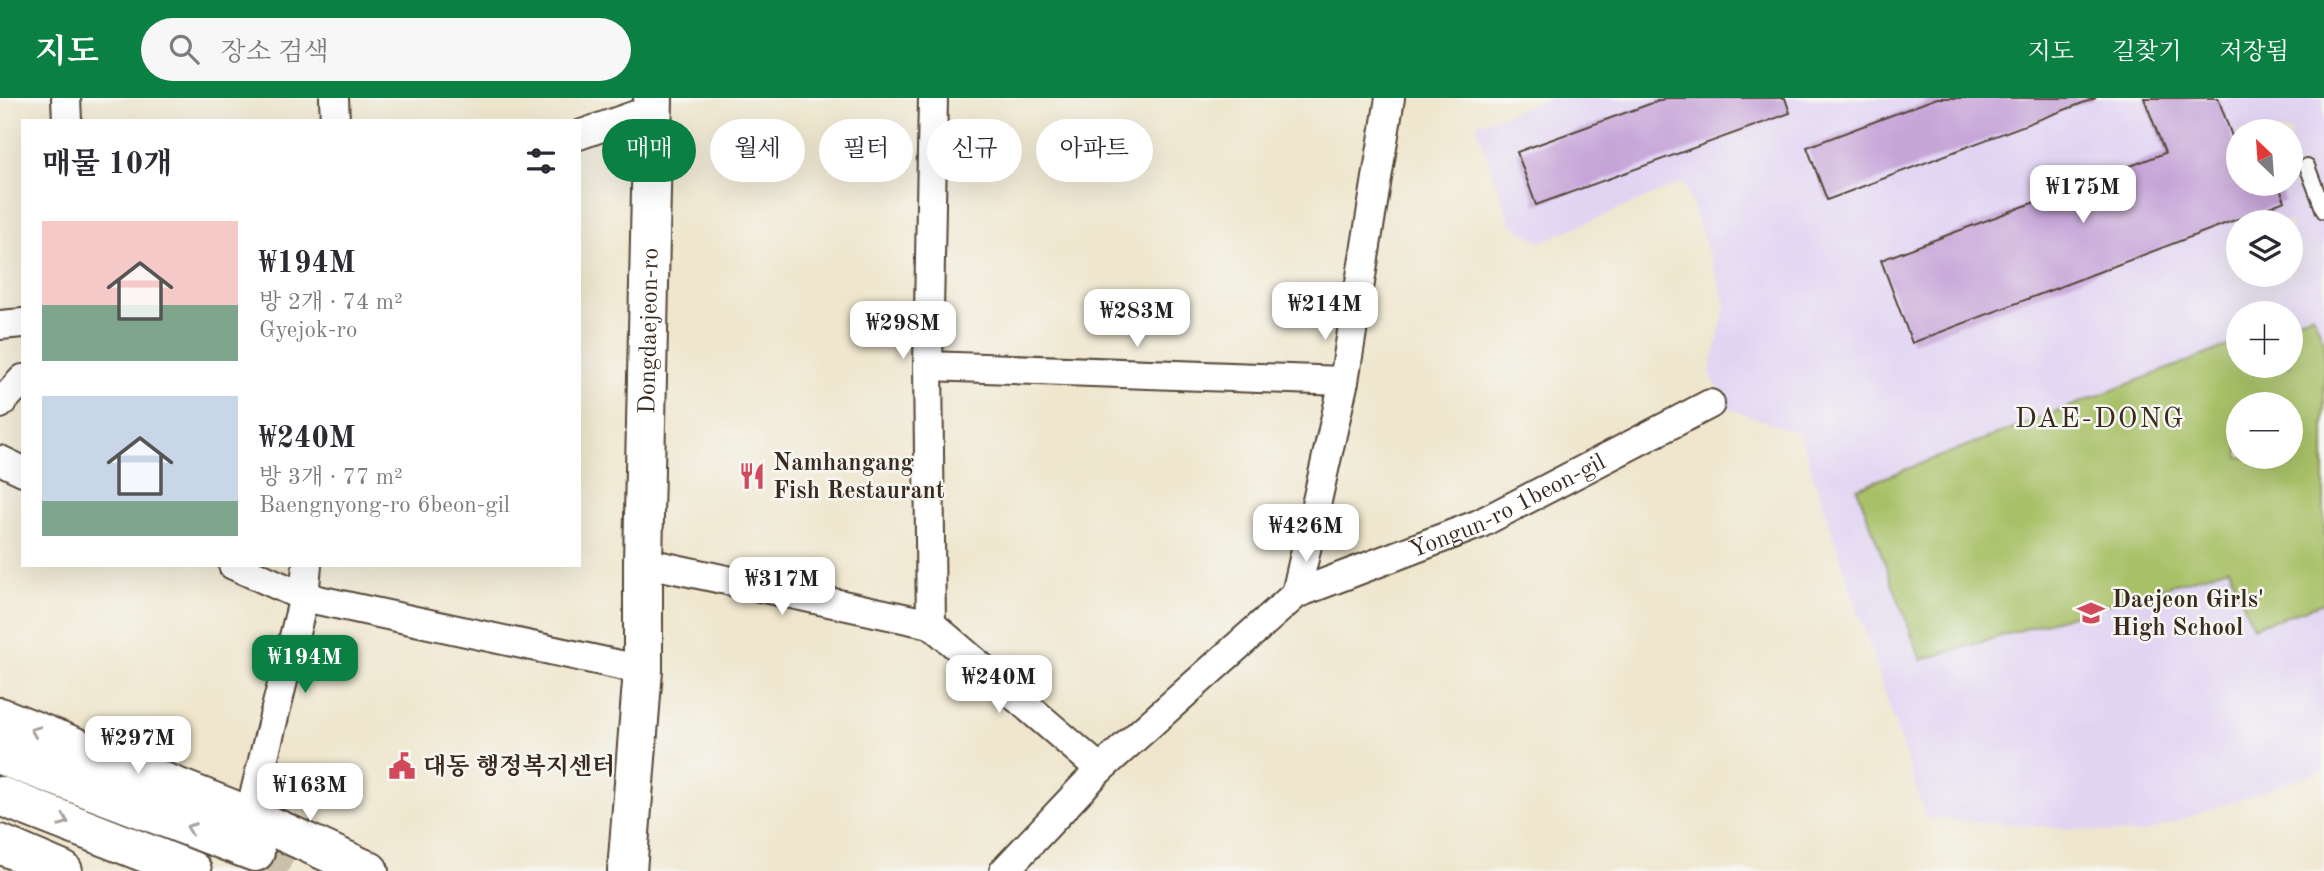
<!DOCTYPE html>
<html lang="ko">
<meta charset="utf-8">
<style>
:root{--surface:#fff;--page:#f7f7f7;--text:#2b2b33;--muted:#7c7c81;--accent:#0b8043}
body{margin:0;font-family:"Old Standard TT","Noto Serif KR",serif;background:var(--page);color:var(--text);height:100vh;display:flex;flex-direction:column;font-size:26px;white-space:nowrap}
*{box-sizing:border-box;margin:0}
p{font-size:23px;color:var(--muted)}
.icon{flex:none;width:38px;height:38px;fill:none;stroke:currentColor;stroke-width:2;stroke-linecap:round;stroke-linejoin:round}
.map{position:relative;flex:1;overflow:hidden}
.sheet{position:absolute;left:21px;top:21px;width:560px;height:448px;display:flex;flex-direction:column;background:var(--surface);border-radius:0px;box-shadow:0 7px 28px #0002}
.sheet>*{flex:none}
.hud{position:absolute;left:602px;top:21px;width:665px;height:63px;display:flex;gap:14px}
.needle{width:46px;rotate:335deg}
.buttons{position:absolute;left:2226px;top:21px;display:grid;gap:14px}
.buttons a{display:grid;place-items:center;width:77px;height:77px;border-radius:50%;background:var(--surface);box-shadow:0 7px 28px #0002;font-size:35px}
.price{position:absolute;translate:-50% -60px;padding:0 16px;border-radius:14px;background:#fff;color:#222;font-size:23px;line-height:46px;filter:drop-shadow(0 2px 4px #0008)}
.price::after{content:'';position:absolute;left:50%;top:42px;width:21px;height:16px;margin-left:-10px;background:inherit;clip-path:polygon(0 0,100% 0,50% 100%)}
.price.on{background:var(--accent);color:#fff}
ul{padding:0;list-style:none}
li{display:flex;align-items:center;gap:21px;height:175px;padding:0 21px}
li span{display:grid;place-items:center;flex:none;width:196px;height:140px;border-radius:0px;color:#555}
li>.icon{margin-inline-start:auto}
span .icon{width:84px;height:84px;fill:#fffc;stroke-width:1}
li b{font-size:30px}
h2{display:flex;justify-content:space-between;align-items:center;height:84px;padding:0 21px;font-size:30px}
.tag{padding:0 24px;border-radius:32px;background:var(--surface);box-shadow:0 7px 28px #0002;font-size:24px;line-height:63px}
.tag.on{background:var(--accent);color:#fff}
header{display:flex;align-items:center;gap:42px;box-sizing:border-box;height:98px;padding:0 35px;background:var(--accent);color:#fff}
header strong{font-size:33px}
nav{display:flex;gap:38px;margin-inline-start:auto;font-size:24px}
.search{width:490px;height:63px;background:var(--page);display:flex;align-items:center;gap:18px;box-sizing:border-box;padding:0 24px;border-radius:38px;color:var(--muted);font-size:26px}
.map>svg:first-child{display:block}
</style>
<header>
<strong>지도</strong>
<div class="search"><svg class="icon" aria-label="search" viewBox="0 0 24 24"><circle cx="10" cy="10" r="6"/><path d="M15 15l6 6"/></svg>장소 검색</div>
<nav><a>지도</a><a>길찾기</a><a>저장됨</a></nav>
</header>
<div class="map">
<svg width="2324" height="773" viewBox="0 0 2324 773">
<rect width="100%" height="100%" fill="#f6f6f2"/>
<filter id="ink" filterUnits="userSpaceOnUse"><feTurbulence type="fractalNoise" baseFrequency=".0143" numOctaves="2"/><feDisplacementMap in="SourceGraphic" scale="14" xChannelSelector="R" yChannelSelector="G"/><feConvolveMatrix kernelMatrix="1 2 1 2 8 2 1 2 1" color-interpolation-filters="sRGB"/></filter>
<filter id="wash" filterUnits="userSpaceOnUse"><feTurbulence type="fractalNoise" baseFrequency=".00686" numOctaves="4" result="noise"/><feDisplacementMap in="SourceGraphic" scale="28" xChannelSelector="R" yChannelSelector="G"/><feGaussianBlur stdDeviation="1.57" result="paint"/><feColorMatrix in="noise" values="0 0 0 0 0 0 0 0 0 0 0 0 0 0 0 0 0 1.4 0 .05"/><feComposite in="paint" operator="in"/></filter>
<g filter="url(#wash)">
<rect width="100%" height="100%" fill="#efe6cd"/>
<path fill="#e1d4f3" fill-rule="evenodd" d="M 1552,0 L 2324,0 L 2324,672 L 2140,736 L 1926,720 L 1800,336 L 1728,310 L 1710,274 L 1726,205 L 1684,84 L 1541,144 L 1511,127 L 1476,26 ZM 2238,33 L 2291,33 L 2291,86 L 2238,86 ZM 2238,124 L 2291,124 L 2291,177 L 2238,177 ZM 2238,215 L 2291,215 L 2291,268 L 2238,268 ZM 2238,306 L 2291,306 L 2291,359 L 2238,359 Z"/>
<path fill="#a8c167" stroke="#727642" stroke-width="2" fill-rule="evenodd" d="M 2313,216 L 2324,244 L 2324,505 L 2253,529 L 2229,470 L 1921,562 L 1857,390 L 2238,244 L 2238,268 L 2291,268 L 2291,224 ZM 2238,306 L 2291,306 L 2291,359 L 2238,359 Z"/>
<g id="blocks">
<path fill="#c6a4d8" d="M 1666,0 L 1785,0 L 1790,15 L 1536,107 L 1517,54 Z
M 1937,0 L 2096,0 L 1827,102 L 1807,49 Z
M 2144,0 L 2218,0 L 2238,55 L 2238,86 L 2278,86 L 2285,103 L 1912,245 L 1881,162 L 2165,55 Z"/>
</g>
</g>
<g filter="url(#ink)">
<use href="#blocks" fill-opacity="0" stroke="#564638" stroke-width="2"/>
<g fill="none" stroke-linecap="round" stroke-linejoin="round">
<path stroke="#cbc0aa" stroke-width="38" stroke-dasharray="38 19" stroke-linecap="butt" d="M 255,754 L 298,773"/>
<defs>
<path id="lane" d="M 2307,68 L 2324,113"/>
<g id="street">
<path d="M 66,0 L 67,23"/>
<path d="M 334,0 L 335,23"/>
<path d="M 579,37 L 653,11"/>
<path d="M 0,227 L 23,225"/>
<path d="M 928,268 L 1344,283"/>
<path d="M 0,306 L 23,281"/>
<path d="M 0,362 L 23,373"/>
<path d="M 643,464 L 931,526 L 1100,671"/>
<path d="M 233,467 L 304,499 L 643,572"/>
<path d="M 1296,496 L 1344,283 L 1390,0"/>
<path d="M 931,526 L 928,268 L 933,0"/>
<path d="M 249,718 L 304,499 L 307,467"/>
<path id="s1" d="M 1004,773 L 1100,671 L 1296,496 L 1479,426 L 1710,306"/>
</g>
<g id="secondary">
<path d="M 0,619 L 249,718 L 369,773"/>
<path d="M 0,657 L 255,754"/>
<path d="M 0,698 L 192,773"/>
<path d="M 0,746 L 63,773"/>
<path id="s2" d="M 627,773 L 643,572 L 643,464 L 653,0"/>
</g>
</defs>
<use href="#lane" stroke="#564638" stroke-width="18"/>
<use href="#street" stroke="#564638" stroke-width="32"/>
<use href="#secondary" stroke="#564638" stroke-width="42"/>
<use href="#lane" stroke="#fff" stroke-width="14"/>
<use href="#street" stroke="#fff" stroke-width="28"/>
<use href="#secondary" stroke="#fff" stroke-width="38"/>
</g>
<defs><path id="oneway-chevron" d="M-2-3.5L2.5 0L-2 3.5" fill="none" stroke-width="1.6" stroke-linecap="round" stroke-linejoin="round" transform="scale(1.75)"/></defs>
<g stroke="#a79f9a">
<use href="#oneway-chevron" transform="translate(35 633) rotate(-158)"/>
<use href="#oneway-chevron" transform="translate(64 723) rotate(21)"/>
<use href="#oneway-chevron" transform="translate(191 730) rotate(-159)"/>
</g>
</g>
<defs>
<symbol id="restaurant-bare" viewBox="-9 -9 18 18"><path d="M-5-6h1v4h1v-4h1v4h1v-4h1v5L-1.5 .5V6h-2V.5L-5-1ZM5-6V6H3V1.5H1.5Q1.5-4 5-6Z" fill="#d1495b" stroke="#f6f6f2" stroke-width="2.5" paint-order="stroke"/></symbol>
<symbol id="school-bare" viewBox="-9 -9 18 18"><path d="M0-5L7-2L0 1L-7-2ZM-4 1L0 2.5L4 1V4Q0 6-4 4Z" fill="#d1495b" stroke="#f6f6f2" stroke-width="2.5" paint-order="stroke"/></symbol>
<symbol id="civic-bare" viewBox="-9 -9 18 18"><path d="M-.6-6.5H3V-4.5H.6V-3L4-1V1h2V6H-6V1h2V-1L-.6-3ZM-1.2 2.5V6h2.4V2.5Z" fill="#d1495b" stroke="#f6f6f2" stroke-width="2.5" paint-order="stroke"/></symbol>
</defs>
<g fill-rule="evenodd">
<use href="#restaurant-bare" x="733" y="359" width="38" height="38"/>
<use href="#school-bare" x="2072" y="496" width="38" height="38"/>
<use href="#civic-bare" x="383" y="649" width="38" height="38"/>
</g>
<g text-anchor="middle" stroke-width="5" stroke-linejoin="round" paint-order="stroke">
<g font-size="24" fill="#3b2a1e" stroke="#f6f6f2">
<text dy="8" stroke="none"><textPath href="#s2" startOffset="541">Dongdaejeon-ro</textPath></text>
<text dy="8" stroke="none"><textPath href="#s1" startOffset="632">Yongun-ro 1beon-gil</textPath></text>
</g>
<g font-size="24" font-weight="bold" fill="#3b2a1e" stroke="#f6f6f2" text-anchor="start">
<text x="773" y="372">Namhangang<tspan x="773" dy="28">Fish Restaurant</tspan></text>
<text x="2112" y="509">Daejeon Girls'<tspan x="2112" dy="28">High School</tspan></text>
<text x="423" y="676">대동 행정복지센터</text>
</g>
<g font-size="28" letter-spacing="2" fill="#3b2a1e" stroke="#f6f6f2">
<text x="2100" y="329">DAE-DONG</text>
</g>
</g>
</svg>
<div class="buttons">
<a><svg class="needle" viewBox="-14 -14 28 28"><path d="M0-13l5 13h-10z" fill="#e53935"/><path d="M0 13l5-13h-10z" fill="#7c7c81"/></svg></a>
<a><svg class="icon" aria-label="layers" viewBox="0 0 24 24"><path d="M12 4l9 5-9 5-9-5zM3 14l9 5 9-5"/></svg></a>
<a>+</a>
<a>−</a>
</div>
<b class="price" style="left:2083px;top:127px">₩175M</b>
<b class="price" style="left:1325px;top:244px">₩214M</b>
<b class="price" style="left:1137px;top:251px">₩283M</b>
<b class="price" style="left:903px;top:263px">₩298M</b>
<b class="price" style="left:1306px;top:466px">₩426M</b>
<b class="price" style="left:782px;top:519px">₩317M</b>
<b class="price on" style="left:305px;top:597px">₩194M</b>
<b class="price" style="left:999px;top:617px">₩240M</b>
<b class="price" style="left:138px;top:678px">₩297M</b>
<b class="price" style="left:310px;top:725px">₩163M</b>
<div class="hud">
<a class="tag on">매매</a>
<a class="tag">월세</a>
<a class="tag">필터</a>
<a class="tag">신규</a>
<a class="tag">아파트</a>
</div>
<section class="sheet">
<h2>매물 10개<svg class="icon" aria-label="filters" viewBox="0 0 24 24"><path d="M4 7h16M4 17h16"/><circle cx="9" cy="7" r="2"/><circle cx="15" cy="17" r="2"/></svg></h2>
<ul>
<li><span style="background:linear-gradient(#f6c9c9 60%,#7fa58c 0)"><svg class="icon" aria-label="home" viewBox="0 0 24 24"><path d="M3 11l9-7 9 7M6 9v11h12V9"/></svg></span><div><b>₩194M</b><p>방 2개 · 74 m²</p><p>Gyejok-ro</p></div></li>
<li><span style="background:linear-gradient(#c9d6e8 75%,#7fa58c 0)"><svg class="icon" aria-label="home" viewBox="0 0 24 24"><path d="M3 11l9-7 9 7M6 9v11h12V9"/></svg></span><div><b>₩240M</b><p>방 3개 · 77 m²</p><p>Baengnyong-ro 6beon-gil</p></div></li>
</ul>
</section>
</div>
